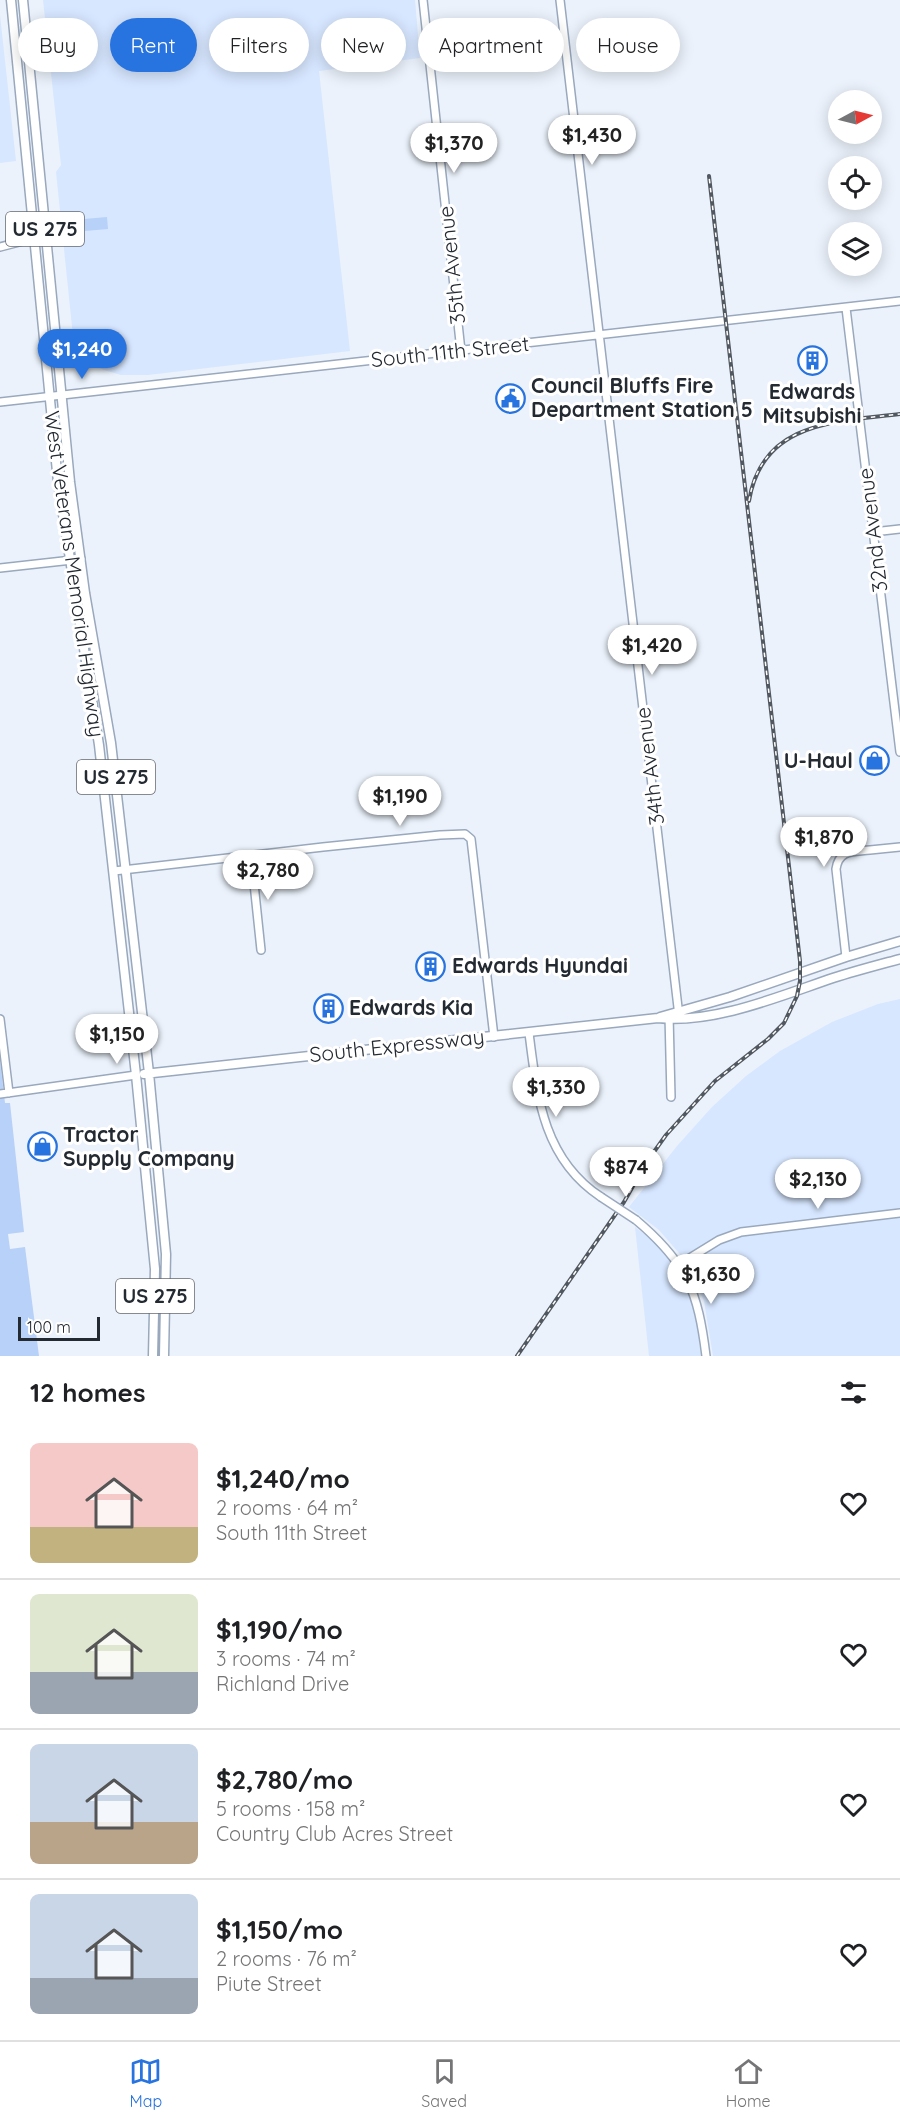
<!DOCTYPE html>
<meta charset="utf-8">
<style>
:root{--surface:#fff;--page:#f2f2f2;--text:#202124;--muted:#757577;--line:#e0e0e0;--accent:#2773df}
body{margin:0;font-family:Quicksand,sans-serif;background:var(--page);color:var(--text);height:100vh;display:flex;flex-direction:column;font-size:22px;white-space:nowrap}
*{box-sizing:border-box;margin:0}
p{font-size:20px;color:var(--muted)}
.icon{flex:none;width:33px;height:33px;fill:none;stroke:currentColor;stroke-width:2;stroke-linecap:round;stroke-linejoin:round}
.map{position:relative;height:1356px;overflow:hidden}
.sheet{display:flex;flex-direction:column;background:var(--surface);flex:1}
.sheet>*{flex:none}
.hud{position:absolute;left:18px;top:18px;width:864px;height:54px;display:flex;gap:12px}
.needle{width:39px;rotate:83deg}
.fabs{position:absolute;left:828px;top:90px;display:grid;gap:12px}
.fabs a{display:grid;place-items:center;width:54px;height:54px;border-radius:50%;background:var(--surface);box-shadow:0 3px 15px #0003;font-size:30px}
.scale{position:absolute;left:18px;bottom:15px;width:82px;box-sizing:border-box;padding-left:6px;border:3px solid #242a32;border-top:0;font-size:16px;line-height:21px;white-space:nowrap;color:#242a32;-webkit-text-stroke:4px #fff;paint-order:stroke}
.price{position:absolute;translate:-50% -51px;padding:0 14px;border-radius:21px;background:#fff;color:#222;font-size:20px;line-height:39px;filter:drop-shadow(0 2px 3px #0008)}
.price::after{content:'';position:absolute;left:50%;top:36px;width:18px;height:14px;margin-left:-9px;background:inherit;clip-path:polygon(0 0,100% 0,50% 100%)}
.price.current{background:var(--accent);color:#fff}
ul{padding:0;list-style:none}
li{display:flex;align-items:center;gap:18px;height:150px;padding:0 30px}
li+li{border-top:2px solid var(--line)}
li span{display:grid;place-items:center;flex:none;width:168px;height:120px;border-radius:9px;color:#555}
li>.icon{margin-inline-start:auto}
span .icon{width:72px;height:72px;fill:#fffc;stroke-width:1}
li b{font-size:26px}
h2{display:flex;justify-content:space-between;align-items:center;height:72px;padding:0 30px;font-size:26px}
.tag{padding:0 21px;border-radius:27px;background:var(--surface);box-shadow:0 3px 15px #0003;font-size:21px;line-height:54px}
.tag.current{background:var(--accent);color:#fff}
.tabs{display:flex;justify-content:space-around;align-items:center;height:84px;border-top:2px solid var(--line);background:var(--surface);font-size:16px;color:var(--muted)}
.tabs a{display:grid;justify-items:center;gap:3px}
.tabs .current{color:var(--accent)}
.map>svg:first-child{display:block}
</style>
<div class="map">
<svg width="900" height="1356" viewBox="0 0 900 1356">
<rect width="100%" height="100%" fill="#ebf2fb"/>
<path fill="#d7e7ff" d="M 43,0 L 415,0 L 420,58 L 319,71 L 350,351 L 148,375 L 121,375 L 104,370 L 89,362 L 78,349 L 73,336 L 56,172 L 61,165 Z
M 0,15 L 16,161 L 0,163 Z
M 900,999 L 900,1356 L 713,1356 L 704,1301 L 685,1260 L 659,1230 L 629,1207 L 677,1146 L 712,1107 L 746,1076 L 780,1051 L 832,1022 L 878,1004 Z
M 635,1227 L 651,1239 L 676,1267 L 686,1286 L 693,1305 L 697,1325 L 701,1356 L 649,1356 Z"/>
<path fill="#b7d1f9" d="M 107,217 L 108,229 L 85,231 L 84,219 Z
M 0,1061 L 5,1103 L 10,1103 L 24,1232 L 8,1234 L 10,1249 L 25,1247 L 39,1356 L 0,1356 Z"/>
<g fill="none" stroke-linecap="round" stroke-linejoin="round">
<defs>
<path id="minor" d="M 423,0 L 461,351
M 560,0 L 679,1016
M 0,247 L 27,240 L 46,237
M 846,308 L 900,752
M 0,402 L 900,301
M 873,532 L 900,529
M 0,568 L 81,559
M 251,855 L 261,950
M 114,871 L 323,847 L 440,835 L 465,834 L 471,839 L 494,1037
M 846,957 L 836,869 C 839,849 854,852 870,850 C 880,849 890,848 900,847
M 669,1015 L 671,1097
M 0,1019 L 9,1093
M 529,1033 C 537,1096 543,1159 601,1197
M 0,1094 L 136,1075
M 636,1220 C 687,1263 698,1291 706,1356
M 680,1264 L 719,1240 L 741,1232 L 900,1213"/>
<path id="major" d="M 11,0 L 58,482 L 99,745 L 136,1075 L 155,1269 L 153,1356
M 23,0 L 70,482 L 85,593 L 111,743 L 149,1073 L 166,1254 L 164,1356
M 660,1017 L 730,997 L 846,957 L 900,941
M 144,1074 L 658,1018 C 714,1024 780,996 833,978 C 855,971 878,965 900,959"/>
</defs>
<use href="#minor" stroke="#99a8bd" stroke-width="10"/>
<use href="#major" stroke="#99a8bd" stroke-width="11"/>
<use href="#minor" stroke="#fff" stroke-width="7"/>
<use href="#major" stroke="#fff" stroke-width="8"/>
<defs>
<path id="rail" d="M 749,501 C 762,421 836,422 900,414
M 517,1356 L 624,1202 L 646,1163 L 666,1135 L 715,1081 L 768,1039 L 784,1023 L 797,996 L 800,981 L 800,961 L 709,176"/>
</defs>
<use href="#rail" stroke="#515860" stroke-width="4"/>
<use href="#rail" stroke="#fff" stroke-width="1.5" stroke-dasharray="4.5" stroke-linecap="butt"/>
<defs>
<path id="minor-bridge" d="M 601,1197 L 636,1220"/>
</defs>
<use href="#minor-bridge" stroke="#99a8bd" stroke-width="10" stroke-linecap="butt"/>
<use href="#minor-bridge" stroke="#fff" stroke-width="7"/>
</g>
<defs>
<symbol id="building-ring" viewBox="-11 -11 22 22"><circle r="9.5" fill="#fff" stroke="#2773df" stroke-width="1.5"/><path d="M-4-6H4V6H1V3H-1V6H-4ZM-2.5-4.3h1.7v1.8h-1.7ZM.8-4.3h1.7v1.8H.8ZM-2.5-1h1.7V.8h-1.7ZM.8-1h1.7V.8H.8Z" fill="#2773df"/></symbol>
<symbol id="civic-ring" viewBox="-11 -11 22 22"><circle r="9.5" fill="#fff" stroke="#2773df" stroke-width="1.5"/><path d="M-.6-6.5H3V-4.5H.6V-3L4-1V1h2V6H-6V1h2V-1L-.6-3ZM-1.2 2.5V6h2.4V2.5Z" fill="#2773df"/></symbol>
<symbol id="shop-ring" viewBox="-11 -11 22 22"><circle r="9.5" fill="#fff" stroke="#2773df" stroke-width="1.5"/><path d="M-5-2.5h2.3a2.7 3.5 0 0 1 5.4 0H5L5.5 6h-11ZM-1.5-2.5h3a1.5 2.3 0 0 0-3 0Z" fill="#2773df"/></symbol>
</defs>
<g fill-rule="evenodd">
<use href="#building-ring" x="796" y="344" width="33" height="33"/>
<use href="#civic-ring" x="494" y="382" width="33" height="33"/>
<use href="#shop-ring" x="858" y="744" width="33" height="33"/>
<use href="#building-ring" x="414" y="950" width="33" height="33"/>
<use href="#building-ring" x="312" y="992" width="33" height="33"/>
<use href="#shop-ring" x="26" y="1130" width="33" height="33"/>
</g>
<g text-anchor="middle" stroke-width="6" stroke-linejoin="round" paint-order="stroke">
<g fill="#fff" stroke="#666a70" stroke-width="1.5">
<rect x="6" y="212" width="78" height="34" rx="4.5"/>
<rect x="77" y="760" width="78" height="34" rx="4.5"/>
<rect x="116" y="1279" width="78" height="34" rx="4.5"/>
</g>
<g font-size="20" font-weight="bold" fill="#242a32">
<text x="45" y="236">US 275</text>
<text x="116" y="784">US 275</text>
<text x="155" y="1303">US 275</text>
</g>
<g font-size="21" fill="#242a32" stroke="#fff">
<text transform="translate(452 265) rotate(-96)" y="7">35th Avenue</text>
<text transform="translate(450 352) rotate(-6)" y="7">South 11th Street</text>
<text transform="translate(873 530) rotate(-97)" y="7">32nd Avenue</text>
<text transform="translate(74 574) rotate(82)" y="7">West Veterans Memorial Highway</text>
<text transform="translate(650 766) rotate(-97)" y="7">34th Avenue</text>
<text transform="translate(397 1046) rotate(-6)" y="7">South Expressway</text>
</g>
<g font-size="21" font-weight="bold" fill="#242a32" stroke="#fff" text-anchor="start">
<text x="531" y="393">Council Bluffs Fire<tspan x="531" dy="24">Department Station 5</tspan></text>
<text x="812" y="399" text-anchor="middle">Edwards<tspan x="812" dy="24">Mitsubishi</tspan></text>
<text x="853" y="768" text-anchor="end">U-Haul</text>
<text x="452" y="973">Edwards Hyundai</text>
<text x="349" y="1015">Edwards Kia</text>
<text x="63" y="1142">Tractor<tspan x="63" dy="24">Supply Company</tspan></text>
</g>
</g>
</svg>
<div class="fabs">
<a><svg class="needle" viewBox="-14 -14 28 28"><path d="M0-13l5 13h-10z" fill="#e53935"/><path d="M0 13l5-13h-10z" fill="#757577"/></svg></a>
<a><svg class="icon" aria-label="locate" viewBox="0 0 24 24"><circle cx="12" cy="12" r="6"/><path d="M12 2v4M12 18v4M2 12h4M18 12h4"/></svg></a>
<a><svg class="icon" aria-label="layers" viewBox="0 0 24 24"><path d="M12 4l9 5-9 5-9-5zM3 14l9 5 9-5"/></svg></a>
</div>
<div class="scale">100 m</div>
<b class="price" style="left:592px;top:166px">$1,430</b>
<b class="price" style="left:454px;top:174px">$1,370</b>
<b class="price current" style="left:82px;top:380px">$1,240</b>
<b class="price" style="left:652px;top:676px">$1,420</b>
<b class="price" style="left:400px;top:827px">$1,190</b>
<b class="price" style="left:824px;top:868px">$1,870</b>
<b class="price" style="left:268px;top:901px">$2,780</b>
<b class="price" style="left:117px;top:1065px">$1,150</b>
<b class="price" style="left:556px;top:1118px">$1,330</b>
<b class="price" style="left:626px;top:1198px">$874</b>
<b class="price" style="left:818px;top:1210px">$2,130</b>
<b class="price" style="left:711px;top:1305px">$1,630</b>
<div class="hud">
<a class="tag">Buy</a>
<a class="tag current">Rent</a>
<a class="tag">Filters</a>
<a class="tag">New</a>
<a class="tag">Apartment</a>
<a class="tag">House</a>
</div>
</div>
<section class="sheet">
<h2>12 homes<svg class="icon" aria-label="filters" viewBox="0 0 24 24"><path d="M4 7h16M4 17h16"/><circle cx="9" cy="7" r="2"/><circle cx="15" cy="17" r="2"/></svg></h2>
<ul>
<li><span style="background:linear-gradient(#f6c9c9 70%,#c2b280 0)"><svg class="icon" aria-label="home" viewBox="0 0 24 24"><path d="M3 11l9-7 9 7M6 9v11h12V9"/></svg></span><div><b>$1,240/mo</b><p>2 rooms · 64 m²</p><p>South 11th Street</p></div><svg class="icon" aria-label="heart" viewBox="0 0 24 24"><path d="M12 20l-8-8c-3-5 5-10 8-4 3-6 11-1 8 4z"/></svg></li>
<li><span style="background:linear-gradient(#dfe7d0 65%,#9aa5b1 0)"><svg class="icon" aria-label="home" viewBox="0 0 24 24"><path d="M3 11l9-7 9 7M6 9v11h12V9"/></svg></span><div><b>$1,190/mo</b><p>3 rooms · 74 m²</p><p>Richland Drive</p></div><svg class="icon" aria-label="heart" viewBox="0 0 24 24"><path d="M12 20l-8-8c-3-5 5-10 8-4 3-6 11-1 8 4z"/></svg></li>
<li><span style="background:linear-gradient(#c9d6e8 65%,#b9a48a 0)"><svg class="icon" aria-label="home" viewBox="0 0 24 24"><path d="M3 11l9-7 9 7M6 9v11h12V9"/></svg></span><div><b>$2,780/mo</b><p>5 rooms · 158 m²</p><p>Country Club Acres Street</p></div><svg class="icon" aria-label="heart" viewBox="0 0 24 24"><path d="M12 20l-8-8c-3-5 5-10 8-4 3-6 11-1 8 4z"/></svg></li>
<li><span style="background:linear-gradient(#c9d6e8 70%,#9aa5b1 0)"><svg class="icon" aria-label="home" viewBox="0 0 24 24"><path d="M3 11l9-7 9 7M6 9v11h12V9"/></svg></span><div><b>$1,150/mo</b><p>2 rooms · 76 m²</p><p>Piute Street</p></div><svg class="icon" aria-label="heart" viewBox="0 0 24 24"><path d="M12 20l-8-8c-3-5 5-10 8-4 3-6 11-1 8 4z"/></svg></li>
</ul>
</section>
<nav class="tabs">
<a class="current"><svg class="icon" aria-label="map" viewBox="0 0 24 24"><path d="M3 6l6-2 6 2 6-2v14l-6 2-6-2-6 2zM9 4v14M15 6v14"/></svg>Map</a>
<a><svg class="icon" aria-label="saved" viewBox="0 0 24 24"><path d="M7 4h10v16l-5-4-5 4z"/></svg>Saved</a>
<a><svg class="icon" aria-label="home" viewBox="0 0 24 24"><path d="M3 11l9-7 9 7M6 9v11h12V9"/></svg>Home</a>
</nav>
